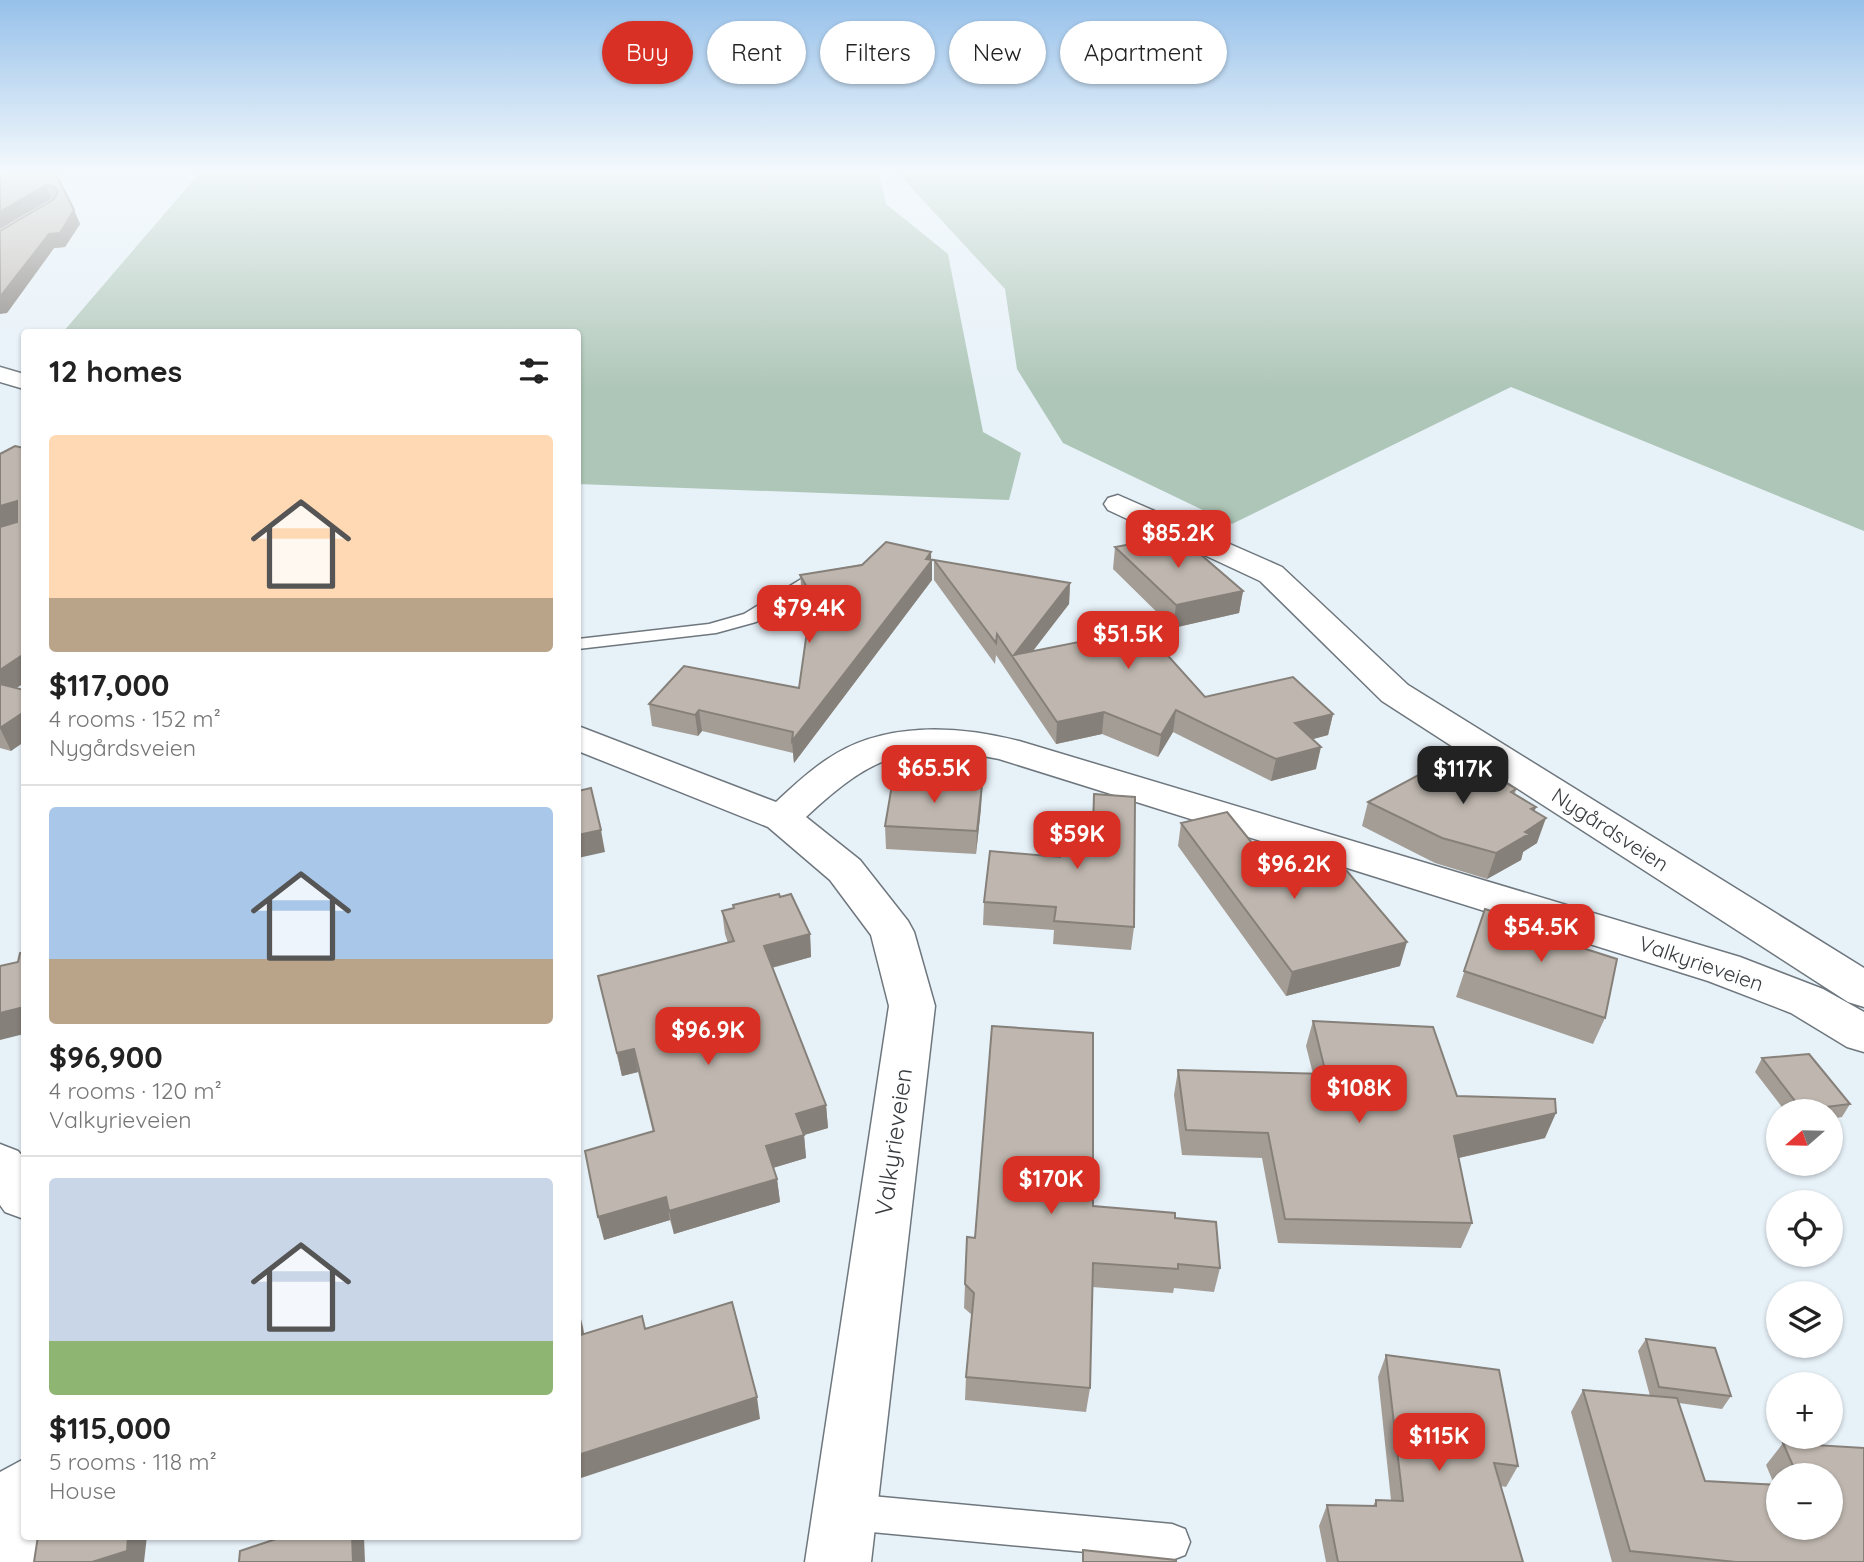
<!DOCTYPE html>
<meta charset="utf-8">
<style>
:root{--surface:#fff;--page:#f2f2f2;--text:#222;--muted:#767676;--line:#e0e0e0;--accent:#d93025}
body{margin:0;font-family:Quicksand,sans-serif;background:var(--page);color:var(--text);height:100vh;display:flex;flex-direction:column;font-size:26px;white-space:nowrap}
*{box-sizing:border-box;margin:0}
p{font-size:23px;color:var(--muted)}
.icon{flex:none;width:38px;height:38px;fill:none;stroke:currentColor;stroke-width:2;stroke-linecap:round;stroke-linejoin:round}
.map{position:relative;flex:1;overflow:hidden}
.sheet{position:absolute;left:21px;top:329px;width:560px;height:1211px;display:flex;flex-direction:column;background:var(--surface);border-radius:7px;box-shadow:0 2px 5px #0004}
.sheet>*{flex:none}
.top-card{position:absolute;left:602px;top:21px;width:665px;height:63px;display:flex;gap:14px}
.needle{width:46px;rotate:250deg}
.controls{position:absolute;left:1766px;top:1099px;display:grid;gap:14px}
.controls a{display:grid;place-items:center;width:77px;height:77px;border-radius:50%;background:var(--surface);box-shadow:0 2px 5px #0004;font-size:35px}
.price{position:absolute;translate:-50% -60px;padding:0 16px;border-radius:14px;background:var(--accent);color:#fff;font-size:23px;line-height:46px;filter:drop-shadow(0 2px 4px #0008)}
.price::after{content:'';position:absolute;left:50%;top:42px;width:21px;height:16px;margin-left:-10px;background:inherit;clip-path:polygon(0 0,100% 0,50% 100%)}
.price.on{background:#222;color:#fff}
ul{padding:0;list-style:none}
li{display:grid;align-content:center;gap:14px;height:371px;padding:0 28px}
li+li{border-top:2px solid var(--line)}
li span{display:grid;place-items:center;height:217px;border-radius:7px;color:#555}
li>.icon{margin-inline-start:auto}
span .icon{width:126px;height:126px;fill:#fffc;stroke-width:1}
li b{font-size:30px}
h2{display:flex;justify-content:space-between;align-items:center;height:84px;padding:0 28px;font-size:30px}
.tag{padding:0 24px;border-radius:32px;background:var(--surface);box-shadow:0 2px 5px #0004;font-size:24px;line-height:63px}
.tag.on{background:var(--accent);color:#fff}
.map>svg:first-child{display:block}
</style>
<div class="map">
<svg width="1864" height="1562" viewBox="0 0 1864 1562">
<rect width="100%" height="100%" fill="#e7f1f8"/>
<path fill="#aec6b7" d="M 202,170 L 878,170 L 886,204 L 948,254 L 983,432 L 1021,453 L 1009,500 L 578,484 L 578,332 L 63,332 Z
M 895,170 L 1864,170 L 1864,531 L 1511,387 L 1232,524 L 1063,443 L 1017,369 L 1005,289 Z"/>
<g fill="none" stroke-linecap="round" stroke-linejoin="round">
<defs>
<path id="lane" d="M 803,578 L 809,579 L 812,583 L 809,587 L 756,622 L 716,633 L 578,649 L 578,639 L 709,624 L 744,614 Z
M 850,1494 L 1172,1524 L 1185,1529 L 1190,1542 L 1185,1555 L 1172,1560 L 850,1530 L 838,1524 L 832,1512 L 838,1500 Z"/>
<path id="street" d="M 0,367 L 24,374 L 24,389 L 0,382 Z
M 1118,495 L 1282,567 L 1408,685 L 1864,968 L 1864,1007 L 1848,1002 L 1382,701 L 1260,581 L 1108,510 L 1104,504 L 1108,498 Z
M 578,726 L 776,802 C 792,787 808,772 826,760 C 882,721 956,725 1019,741 L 1740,957 L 1823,989 L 1864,1012 L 1864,1052 L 1847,1047 L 1791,1013 L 1708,981 L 999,759 C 908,741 873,754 806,817 L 860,860 L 908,921 L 914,932 L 935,1006 L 871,1562 L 805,1562 L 889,1006 L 871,935 L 830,880 L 768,827 L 578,751 Z
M 0,1144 L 18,1151 L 24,1158 L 24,1219 L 5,1212 L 0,1205 Z
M 24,1459 L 24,1536 L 45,1536 L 36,1562 L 0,1562 L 0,1472 Z"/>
</defs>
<use href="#lane" stroke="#6f777e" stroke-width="3"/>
<use href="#street" stroke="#6f777e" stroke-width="3"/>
<use href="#lane" fill="#fff" fill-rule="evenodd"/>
<use href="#street" fill="#fff" fill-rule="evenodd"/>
</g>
<path fill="#a49d96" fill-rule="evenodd" d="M 54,170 L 74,210 L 80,224 L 65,247 L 54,248 L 7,313 L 54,199 L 51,199 L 0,229 Z
M 24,448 L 24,683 L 16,688 L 11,751 L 0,748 L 0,454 Z
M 1115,547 L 1243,591 L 1239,613 L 1173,628 L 1113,569 Z
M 931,552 L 932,580 L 794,763 L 793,753 L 702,731 L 698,736 L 652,726 L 649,704 L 799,688 L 810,610 L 802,595 L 800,575 Z
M 934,560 L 1070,583 L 1069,604 L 1032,651 L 1205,697 L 1333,714 L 1328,735 L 1313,739 L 1316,769 L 1271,781 L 1173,732 L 1158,757 L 1102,734 L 1056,744 L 996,655 L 995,664 L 934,580 Z
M 982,785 L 981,808 L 976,854 L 886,849 L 885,826 Z
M 1516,789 L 1515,794 L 1536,807 L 1534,811 L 1537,843 L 1523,852 L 1521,860 L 1487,879 L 1435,863 L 1362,826 L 1368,802 Z
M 1094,794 L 1134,927 L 1131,950 L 1053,944 L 1054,930 L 983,925 L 984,902 L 1059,857 L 1061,829 L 1091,831 Z
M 1181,823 L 1286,885 L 1400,966 L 1286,996 L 1178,846 Z
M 780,897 L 810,934 L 811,957 L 772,968 L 826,1105 L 828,1128 L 804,1135 L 806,1158 L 773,1168 L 777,1179 L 780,1202 L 674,1234 L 670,1220 L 604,1240 L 653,1132 L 638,1072 L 622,1076 L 598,976 L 728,943 L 725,934 L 722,911 L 733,909 L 733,905 Z
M 1485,909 L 1570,944 L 1605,1018 L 1593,1044 L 1456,997 Z
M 1313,1021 L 1457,1096 L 1545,1138 L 1459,1158 L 1472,1223 L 1461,1248 L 1278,1243 L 1262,1158 L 1182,1155 L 1174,1095 L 1178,1070 L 1313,1074 L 1306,1046 Z
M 1762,1058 L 1850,1104 L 1842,1117 L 1830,1119 L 1830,1111 L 1785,1111 L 1755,1072 Z
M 1093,1206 L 1175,1218 L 1220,1268 L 1214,1292 L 1174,1288 L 1173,1293 L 1092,1287 L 1090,1388 L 1086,1412 L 965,1400 L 966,1377 L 972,1315 L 964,1308 L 965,1284 L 975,1238 Z
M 1646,1339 L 1715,1348 L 1731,1396 L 1722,1409 L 1679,1403 L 1705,1481 L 1774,1484 L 1766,1465 L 1783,1443 L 1864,1448 L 1864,1562 L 1612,1562 L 1571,1412 L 1583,1390 L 1650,1396 L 1638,1351 ZM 1778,1475 L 1830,1475 L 1830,1528 L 1778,1528 Z
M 1386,1355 L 1518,1466 L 1506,1487 L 1501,1486 L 1523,1562 L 1326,1562 L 1319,1526 L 1327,1505 L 1373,1506 L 1376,1500 L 1391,1500 L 1378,1377 Z"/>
<path fill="#86807a" d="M 46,185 L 51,199 L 0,229 L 0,212 Z
M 74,210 L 80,224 L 65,247 L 54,248 L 7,313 L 0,314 L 0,297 L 49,234 Z
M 17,501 L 24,521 L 0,528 L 0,506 Z
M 931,552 L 931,562 L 932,560 L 932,580 L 794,763 L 792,741 Z
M 1070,583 L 1069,604 L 1020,668 L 1014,655 Z
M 1243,591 L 1239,613 L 1173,628 L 1176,605 Z
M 24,654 L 24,683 L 0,699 L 0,670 Z
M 699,710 L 702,731 L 698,736 L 695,715 Z
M 1176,710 L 1173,732 L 1158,757 L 1161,735 Z
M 24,712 L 24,742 L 11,751 L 0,728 Z
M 1104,712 L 1102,734 L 1056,744 L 1057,722 Z
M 1333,714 L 1328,735 L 1291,745 L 1295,723 Z
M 1321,747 L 1316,769 L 1271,781 L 1276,759 Z
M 982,785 L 981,808 L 976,854 L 977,831 Z
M 1536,807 L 1528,830 L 1546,818 L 1537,843 L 1523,852 L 1521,860 L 1487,879 L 1496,853 L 1531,809 Z
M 601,830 L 605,852 L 578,858 L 578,835 Z
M 810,934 L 811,957 L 766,969 L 764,946 Z
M 1407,942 L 1400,966 L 1286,996 L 1292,972 Z
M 24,1007 L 24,1034 L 0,1040 L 0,1013 Z
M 634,1049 L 638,1072 L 622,1076 L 617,1053 Z
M 826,1105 L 828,1128 L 804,1135 L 806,1158 L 769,1169 L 766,1146 L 796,1114 Z
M 1556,1113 L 1545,1138 L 1445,1161 L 1454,1136 Z
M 777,1179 L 780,1202 L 674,1234 L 669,1211 Z
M 666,1197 L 670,1220 L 604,1240 L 598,1217 Z
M 578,1307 L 583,1327 L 588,1357 L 581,1335 Z
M 757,1397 L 760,1419 L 578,1479 L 578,1455 Z
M 128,1536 L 147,1536 L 144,1562 L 92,1562 Z
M 352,1536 L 364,1537 L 365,1562 L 353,1562 Z"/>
<path fill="#bfb7af" stroke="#86807a" stroke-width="2" d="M 0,170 L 54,170 L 74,210 L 60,233 L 49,234 L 0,297 L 0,231 L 54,199 L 58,191 L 53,186 L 46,185 L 0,212 Z
M 15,446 L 24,448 L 24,654 L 0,670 L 0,527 L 17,522 L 17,501 L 0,506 L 0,454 Z
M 1178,535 L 1243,591 L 1176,605 L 1115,547 Z
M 886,542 L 931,552 L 926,559 L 932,560 L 792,741 L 793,732 L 699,710 L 695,715 L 649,704 L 684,666 L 799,688 L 812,596 L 800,575 L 862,565 Z
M 934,560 L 1070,583 L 1014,655 L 1144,629 L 1205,697 L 1293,677 L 1333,714 L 1295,723 L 1321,747 L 1276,759 L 1176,710 L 1161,735 L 1104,712 L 1057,722 L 997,634 L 996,643 Z
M 0,684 L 24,690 L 24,712 L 0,728 Z
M 1458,754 L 1516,789 L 1511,792 L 1536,807 L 1531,809 L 1546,818 L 1525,832 L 1529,834 L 1496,853 L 1442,838 L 1368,802 Z
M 893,779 L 982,785 L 977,831 L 885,826 Z
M 591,788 L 601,830 L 578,835 L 578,791 Z
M 1094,794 L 1135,797 L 1134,927 L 1054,921 L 1056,907 L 984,902 L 990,851 L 1060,857 L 1061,829 L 1093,831 Z
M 1227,812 L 1286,885 L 1347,871 L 1407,942 L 1292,972 L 1181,823 Z
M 779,894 L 780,897 L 791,894 L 810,934 L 764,946 L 826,1105 L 796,1114 L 804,1135 L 766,1146 L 777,1179 L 669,1211 L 666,1197 L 598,1217 L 585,1151 L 654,1131 L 634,1049 L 617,1053 L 598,976 L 734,941 L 722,911 L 734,908 L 733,905 Z
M 1485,909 L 1571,937 L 1570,944 L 1617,959 L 1605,1018 L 1464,971 Z
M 24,952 L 24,1007 L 0,1013 L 0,966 L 18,962 L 20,953 Z
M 1313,1021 L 1433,1027 L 1457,1096 L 1555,1099 L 1556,1113 L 1454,1136 L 1472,1223 L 1285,1219 L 1268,1133 L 1186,1130 L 1178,1070 L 1326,1074 Z
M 992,1026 L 1093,1033 L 1093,1206 L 1175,1213 L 1175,1218 L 1216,1222 L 1220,1268 L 1178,1264 L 1178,1269 L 1093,1263 L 1090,1388 L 966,1377 L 974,1293 L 965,1284 L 967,1237 L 975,1238 Z
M 1809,1054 L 1850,1104 L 1802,1110 L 1762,1058 Z
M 732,1302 L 757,1397 L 578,1455 L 578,1310 L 581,1335 L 642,1316 L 645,1329 Z
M 1646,1339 L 1715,1348 L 1731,1396 L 1659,1387 Z
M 1386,1355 L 1499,1370 L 1518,1466 L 1494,1463 L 1523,1562 L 1338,1562 L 1327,1505 L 1376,1506 L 1376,1500 L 1403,1501 Z
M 1583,1390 L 1677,1398 L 1705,1481 L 1778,1485 L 1778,1528 L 1830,1528 L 1830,1475 L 1797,1475 L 1783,1443 L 1864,1448 L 1864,1562 L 1736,1562 L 1630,1551 Z
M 38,1536 L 128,1536 L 127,1551 L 92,1562 L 34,1562 Z
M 285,1536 L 352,1536 L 353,1562 L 239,1562 L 240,1551 Z
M 1083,1550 L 1176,1560 L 1176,1562 L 1083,1562 Z"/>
<linearGradient id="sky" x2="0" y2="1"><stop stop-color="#97c1ea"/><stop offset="0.44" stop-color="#f4f9fc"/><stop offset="1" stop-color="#f4f9fc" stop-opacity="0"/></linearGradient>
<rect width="1864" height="389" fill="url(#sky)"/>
<g text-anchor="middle" stroke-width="5" stroke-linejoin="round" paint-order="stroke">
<g font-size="21" fill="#383c3f" stroke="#fff">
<text transform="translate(1610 830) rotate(33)" y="7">Nygårdsveien</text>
<text transform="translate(1701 964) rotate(19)" y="7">Valkyrieveien</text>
</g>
<g font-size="24" fill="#383c3f" stroke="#fff">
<text transform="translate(894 1142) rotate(-82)" y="8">Valkyrieveien</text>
</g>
</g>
</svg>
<div class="controls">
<a><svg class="needle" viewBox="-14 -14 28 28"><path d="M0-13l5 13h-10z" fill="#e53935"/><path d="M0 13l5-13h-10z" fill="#767676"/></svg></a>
<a><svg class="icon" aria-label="locate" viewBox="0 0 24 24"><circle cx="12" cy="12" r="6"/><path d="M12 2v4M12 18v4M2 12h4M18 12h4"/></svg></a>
<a><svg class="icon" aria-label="layers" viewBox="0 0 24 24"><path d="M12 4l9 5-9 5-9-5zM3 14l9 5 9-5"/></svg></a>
<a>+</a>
<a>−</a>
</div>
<b class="price" style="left:1178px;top:570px">$85.2K</b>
<b class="price" style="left:809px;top:645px">$79.4K</b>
<b class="price" style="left:1128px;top:671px">$51.5K</b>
<b class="price" style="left:934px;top:805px">$65.5K</b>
<b class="price on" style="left:1463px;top:806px">$117K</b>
<b class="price" style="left:1077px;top:871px">$59K</b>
<b class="price" style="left:1294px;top:901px">$96.2K</b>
<b class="price" style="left:1541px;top:964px">$54.5K</b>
<b class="price" style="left:708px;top:1067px">$96.9K</b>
<b class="price" style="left:1359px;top:1125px">$108K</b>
<b class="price" style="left:1051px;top:1216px">$170K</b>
<b class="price" style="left:1439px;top:1473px">$115K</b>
<div class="top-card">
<a class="tag on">Buy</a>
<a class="tag">Rent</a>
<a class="tag">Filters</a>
<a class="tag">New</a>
<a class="tag">Apartment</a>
</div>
<section class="sheet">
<h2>12 homes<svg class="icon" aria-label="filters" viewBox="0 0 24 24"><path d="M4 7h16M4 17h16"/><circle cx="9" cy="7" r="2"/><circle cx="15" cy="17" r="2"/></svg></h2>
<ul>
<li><span style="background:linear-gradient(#ffd9b3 75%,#b9a48a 0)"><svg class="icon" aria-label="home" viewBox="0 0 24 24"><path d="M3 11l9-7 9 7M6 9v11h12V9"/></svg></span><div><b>$117,000</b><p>4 rooms · 152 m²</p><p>Nygårdsveien</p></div></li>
<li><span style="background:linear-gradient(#a9c7e8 70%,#b9a48a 0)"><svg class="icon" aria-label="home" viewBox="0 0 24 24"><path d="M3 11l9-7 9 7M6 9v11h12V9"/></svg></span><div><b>$96,900</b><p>4 rooms · 120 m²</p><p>Valkyrieveien</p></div></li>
<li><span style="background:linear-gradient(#c9d6e8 75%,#8fb573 0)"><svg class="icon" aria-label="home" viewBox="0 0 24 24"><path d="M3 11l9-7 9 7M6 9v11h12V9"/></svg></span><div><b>$115,000</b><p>5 rooms · 118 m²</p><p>House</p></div></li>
</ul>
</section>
</div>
